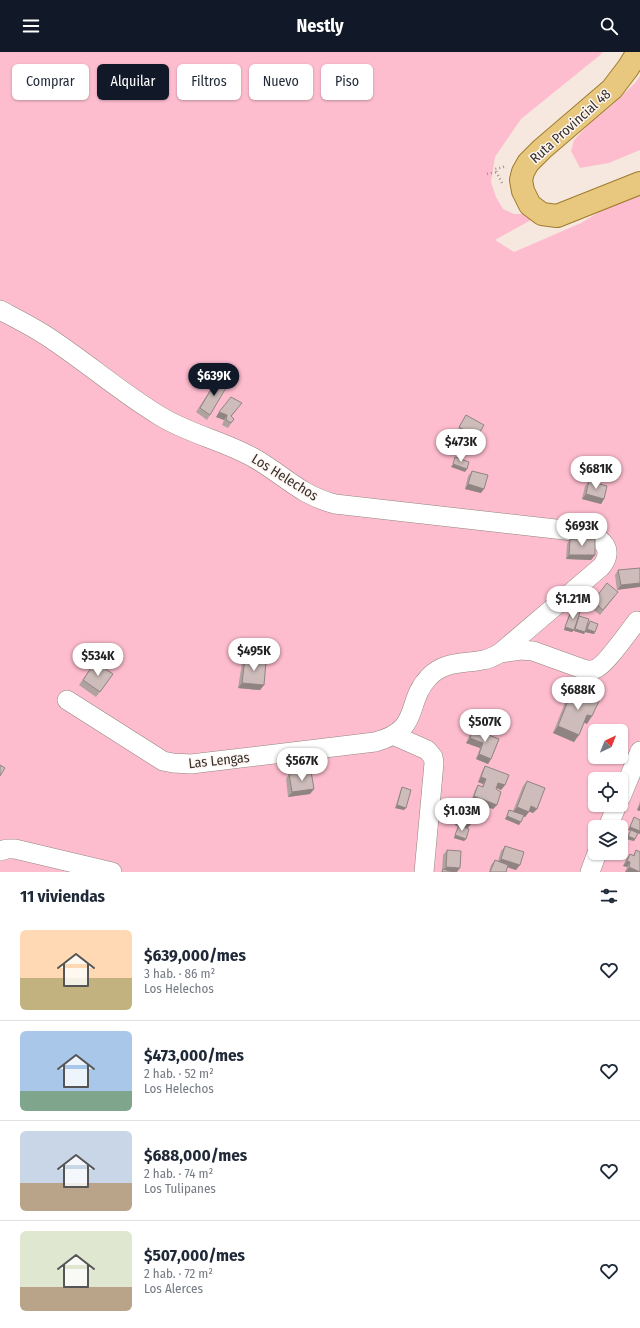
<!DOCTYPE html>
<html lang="es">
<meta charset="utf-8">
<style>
:root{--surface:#fff;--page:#f6f6f7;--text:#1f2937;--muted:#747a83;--line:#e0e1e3;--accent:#111827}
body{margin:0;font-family:"Fira Sans Condensed",sans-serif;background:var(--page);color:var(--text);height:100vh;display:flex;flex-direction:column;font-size:15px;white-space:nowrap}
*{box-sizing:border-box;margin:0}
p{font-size:13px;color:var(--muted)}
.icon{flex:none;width:22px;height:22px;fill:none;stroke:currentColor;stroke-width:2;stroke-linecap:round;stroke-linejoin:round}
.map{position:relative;height:820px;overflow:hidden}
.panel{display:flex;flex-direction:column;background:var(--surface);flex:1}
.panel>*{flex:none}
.top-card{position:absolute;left:12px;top:12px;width:400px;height:36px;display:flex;gap:8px}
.needle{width:26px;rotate:43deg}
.buttons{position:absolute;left:588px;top:672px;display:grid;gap:8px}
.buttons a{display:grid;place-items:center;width:40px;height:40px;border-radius:6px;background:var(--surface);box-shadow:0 1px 3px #0004;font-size:20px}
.price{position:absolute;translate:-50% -34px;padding:0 9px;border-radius:14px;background:#fff;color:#222;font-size:13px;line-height:26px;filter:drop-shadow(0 1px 2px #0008)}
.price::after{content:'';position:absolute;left:50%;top:24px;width:12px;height:9px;margin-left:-6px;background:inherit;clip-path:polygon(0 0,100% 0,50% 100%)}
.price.current{background:var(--accent);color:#fff}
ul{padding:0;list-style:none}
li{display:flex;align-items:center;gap:12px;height:100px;padding:0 20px}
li+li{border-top:1px solid var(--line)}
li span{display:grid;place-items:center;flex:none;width:112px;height:80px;border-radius:6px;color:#555}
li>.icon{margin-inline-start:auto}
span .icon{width:48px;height:48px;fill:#fffc;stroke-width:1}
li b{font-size:17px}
h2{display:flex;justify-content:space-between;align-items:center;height:48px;padding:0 20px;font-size:17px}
.pill{padding:0 14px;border-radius:6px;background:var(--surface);box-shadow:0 1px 3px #0004;font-size:14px;line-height:36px}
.pill.current{background:var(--accent);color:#fff}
header{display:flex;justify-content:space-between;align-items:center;height:52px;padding:0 20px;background:var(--accent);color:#fff;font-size:18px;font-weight:700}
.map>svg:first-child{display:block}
</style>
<header><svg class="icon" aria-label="menu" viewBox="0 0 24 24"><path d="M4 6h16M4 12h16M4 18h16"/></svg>Nestly<svg class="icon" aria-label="search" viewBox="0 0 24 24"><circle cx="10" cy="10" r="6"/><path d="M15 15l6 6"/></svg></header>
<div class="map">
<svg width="640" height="820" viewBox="0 0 640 820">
<rect width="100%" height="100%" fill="#f6e8df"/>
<path fill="#febdcf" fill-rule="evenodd" d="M 0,0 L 603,0 L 599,4 L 521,67 L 495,105 L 491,130 L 496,145 L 503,157 L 514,162 L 542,162 L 495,188 L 514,200 L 581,171 L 617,149 L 640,143 L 640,820 L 0,820 ZM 595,679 L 621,679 L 621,705 L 595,705 ZM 595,727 L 621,727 L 621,753 L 595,753 ZM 595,775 L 621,775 L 621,801 L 595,801 Z
M 640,24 L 640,98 L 609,111 L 580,116 L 571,99 L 574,88 L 590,71 L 612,53 L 635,31 Z"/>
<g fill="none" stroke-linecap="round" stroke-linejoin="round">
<defs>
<path id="minor" d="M 0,258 C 15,266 31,274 45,283 C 84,308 120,340 160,364 C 189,382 224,389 254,406 C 284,423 300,443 335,452 L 582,480 C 601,484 616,497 601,515 L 500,601 C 495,604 489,607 483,608 C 463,612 444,609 429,625 C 404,651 423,677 375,690 L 191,712 L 173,711 L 163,709 L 67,648
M 500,601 L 521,598 L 533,599 L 583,617 C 587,618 591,619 595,617 C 605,614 629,579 637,569
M 393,683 L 427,698 L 433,705 L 434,711 L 424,820
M 621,745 L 640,699
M 608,775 L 617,753
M 0,799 L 7,797 L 15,797 L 112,820
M 590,820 L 597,801"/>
<path id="major" d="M 638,0 L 628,16 L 612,37 L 542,97 L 528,111 L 523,120 L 521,128 L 523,139 L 530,153 L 542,162 L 557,164 L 640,131"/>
</defs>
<use href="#minor" stroke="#91857d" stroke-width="20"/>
<use href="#major" stroke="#9f7b2b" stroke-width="24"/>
<path stroke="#9d948d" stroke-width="2.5" stroke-dasharray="1 3" stroke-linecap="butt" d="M 487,122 L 497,120
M 502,131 L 495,117 L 507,114"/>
<use href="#minor" stroke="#fff" stroke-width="19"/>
<use href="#major" stroke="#e8c87f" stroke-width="22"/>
</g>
<path fill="#b0a29f" d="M 218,326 L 210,363 L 207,368 L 196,360 Z
M 238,356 L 231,365 L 234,367 L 228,376 L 222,373 L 224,368 L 216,365 Z
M 466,363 L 477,385 L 473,390 L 456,380 Z
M 472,419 L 481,441 L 465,437 L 468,424 Z
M 589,429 L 604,447 L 601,452 L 582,447 L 585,434 Z
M 570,487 L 595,503 L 591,508 L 566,507 L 567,492 Z
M 640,516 L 617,538 L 615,523 L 618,518 Z
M 615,544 L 600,563 L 589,554 L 593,549 Z
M 572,557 L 574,578 L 572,580 L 564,578 L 570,559 Z
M 579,564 L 588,572 L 590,569 L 595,580 L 594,582 L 585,580 L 584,582 L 574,579 Z
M 245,606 L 264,633 L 260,638 L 238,636 L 242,611 Z
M 95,610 L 113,622 L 96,645 L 79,633 Z
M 573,636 L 587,672 L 584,670 L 574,690 L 553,681 L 568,643 Z
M 473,677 L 499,687 L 491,707 L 488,712 L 476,707 L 480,696 L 466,691 L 470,682 Z
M 485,714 L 505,733 L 501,738 L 496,736 L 496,737 L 497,753 L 493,757 L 471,749 L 475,738 L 478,733 L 482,735 L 483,732 L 478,730 L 482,719 Z
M 289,722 L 314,737 L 310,742 L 288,745 L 286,727 Z
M 527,729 L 537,757 L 533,761 L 529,759 L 525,765 L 523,764 L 519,773 L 505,767 L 508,760 L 509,758 L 513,759 L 523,734 Z
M 402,735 L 404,758 L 395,756 L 401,737 Z
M 640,749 L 640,759 L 637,758 Z
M 465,751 L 468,777 L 466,787 L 464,789 L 454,786 L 458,774 L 455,773 L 461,756 Z
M 634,765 L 638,781 L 634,789 L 626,787 L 631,778 L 628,778 Z
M 505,794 L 516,818 L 507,815 L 506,820 L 489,820 L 491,813 L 495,808 L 498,809 L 501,799 Z
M 447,798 L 457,820 L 441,820 L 442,819 L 443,803 Z
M 636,798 L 640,800 L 625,820 L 627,815 L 623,814 L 626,807 L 630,802 L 633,803 Z"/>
<path fill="#908482" d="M 219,360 L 227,363 L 224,368 L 216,365 Z
M 453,412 L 467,417 L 465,420 L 451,415 Z
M 468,432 L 484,437 L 481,441 L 465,437 Z
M 586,442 L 604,447 L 601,452 L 582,447 Z
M 569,503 L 595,503 L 591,508 L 566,507 Z
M 640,531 L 640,535 L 617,538 L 621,533 Z
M 565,575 L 574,578 L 572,580 L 564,578 Z
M 575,577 L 585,580 L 584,582 L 574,579 Z
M 587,577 L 595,580 L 594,582 L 585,580 Z
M 242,631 L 264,633 L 260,638 L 238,636 Z
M 587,663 L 592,664 L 587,672 L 582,670 Z
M 558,674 L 579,683 L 574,690 L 553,681 Z
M 470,686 L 483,691 L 480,696 L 466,691 Z
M 479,702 L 491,707 L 488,712 L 476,707 Z
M 481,725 L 486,727 L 483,732 L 478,730 Z
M 498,731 L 505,733 L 501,738 L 495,735 Z
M 314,737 L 310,742 L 288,745 L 292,740 Z
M 474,744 L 497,753 L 493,757 L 471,749 Z
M 397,753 L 406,756 L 404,758 L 395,756 Z
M 640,753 L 640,759 L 637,758 Z
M 531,754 L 537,757 L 533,761 L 528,759 Z
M 517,755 L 529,760 L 525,765 L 513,760 Z
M 507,764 L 521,770 L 519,773 L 505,767 Z
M 459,768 L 471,772 L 467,777 L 455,773 Z
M 630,775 L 640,779 L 640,782 L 628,778 Z
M 455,783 L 466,787 L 464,789 L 454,786 Z
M 628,784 L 635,787 L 634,789 L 626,787 Z
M 501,807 L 520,813 L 516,818 L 497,812 Z
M 627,809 L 630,810 L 627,815 L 623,814 Z
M 446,815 L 460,816 L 457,820 L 442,820 Z
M 629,815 L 640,820 L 625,820 Z"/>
<path fill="#cdbcb9" stroke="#908482" d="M 218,326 L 227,334 L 210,363 L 200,356 Z
M 231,345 L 242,351 L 231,364 L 234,367 L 231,371 L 226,368 L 227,363 L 219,360 Z
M 466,363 L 484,373 L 477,385 L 459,375 Z
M 455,405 L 469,410 L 467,417 L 453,412 Z
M 472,419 L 488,423 L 484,437 L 468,432 Z
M 589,429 L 607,434 L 604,447 L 586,442 Z
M 570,487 L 595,487 L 595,503 L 569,503 Z
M 640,516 L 640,531 L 621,533 L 618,518 Z
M 607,531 L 618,540 L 603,558 L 593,549 Z
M 572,557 L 580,560 L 574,578 L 565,575 Z
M 579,564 L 589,567 L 585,580 L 575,577 Z
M 590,569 L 598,572 L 595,580 L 587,577 Z
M 245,606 L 266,610 L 264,633 L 242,631 Z
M 95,610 L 113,622 L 100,640 L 83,628 Z
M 573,636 L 600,647 L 592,664 L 587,663 L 579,683 L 558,674 Z
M 473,677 L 499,687 L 491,707 L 479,702 L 483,691 L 470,686 Z
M 0,713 L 5,716 L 0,724 Z
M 485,714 L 509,723 L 505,733 L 498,731 L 496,737 L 501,740 L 497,753 L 474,744 L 478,733 L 483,735 L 486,727 L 481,725 Z
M 311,719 L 314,737 L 292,740 L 289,722 Z
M 527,729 L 545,736 L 537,757 L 531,754 L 529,760 L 517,755 Z
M 402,735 L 411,738 L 406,756 L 397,753 Z
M 465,751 L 477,755 L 471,772 L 459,768 Z
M 509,758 L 524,763 L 521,770 L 507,764 Z
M 634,765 L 640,768 L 640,779 L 630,775 Z
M 459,773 L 469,777 L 466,787 L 455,783 Z
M 631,778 L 638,781 L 635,787 L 628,784 Z
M 505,794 L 524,800 L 520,813 L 501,807 Z
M 447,798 L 461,799 L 460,816 L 446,815 Z
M 636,798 L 640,800 L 640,820 L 629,815 L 630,810 L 627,809 L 630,802 L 634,804 Z
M 495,808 L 508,813 L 506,820 L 490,820 Z
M 443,817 L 453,820 L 442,820 Z"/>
<g text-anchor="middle" stroke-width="3" stroke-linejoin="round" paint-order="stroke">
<g font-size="14" fill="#35302c" stroke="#fff6f1">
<text transform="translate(570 74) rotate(-42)" y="5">Ruta Provincial 48</text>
<text transform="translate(285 425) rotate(32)" y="5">Los Helechos</text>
<text transform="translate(219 708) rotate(-6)" y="5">Las Lengas</text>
</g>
</g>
</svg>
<div class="buttons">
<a><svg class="needle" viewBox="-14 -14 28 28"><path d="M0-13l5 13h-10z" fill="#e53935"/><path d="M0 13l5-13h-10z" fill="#747a83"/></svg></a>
<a><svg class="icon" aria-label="locate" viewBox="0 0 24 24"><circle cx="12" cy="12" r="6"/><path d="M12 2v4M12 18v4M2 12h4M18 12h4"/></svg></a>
<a><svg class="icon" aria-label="layers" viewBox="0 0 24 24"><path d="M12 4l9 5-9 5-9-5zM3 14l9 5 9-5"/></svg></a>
</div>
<b class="price current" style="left:214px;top:345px">$639K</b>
<b class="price" style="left:461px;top:411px">$473K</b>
<b class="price" style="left:596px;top:438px">$681K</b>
<b class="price" style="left:582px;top:495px">$693K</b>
<b class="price" style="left:573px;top:568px">$1.21M</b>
<b class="price" style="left:254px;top:620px">$495K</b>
<b class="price" style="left:98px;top:625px">$534K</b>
<b class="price" style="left:578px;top:659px">$688K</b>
<b class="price" style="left:485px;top:691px">$507K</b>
<b class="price" style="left:302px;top:730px">$567K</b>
<b class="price" style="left:462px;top:780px">$1.03M</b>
<div class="top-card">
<a class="pill">Comprar</a>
<a class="pill current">Alquilar</a>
<a class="pill">Filtros</a>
<a class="pill">Nuevo</a>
<a class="pill">Piso</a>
</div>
</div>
<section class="panel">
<h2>11 viviendas<svg class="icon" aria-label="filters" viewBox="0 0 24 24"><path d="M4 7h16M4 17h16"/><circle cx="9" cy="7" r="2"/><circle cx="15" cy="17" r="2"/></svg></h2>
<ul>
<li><span style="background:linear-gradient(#ffd9b3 60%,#c2b280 0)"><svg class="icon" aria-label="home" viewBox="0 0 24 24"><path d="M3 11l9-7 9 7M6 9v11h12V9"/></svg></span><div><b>$639,000/mes</b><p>3 hab. · 86 m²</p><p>Los Helechos</p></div><svg class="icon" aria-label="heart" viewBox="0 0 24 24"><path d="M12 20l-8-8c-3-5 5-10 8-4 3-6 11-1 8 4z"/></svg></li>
<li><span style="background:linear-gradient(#a9c7e8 75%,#7fa58c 0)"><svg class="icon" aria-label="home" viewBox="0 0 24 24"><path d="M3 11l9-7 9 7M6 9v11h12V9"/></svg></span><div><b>$473,000/mes</b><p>2 hab. · 52 m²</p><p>Los Helechos</p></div><svg class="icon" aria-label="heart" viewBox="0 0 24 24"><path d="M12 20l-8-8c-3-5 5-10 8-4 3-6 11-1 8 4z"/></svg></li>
<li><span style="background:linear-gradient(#c9d6e8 65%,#b9a48a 0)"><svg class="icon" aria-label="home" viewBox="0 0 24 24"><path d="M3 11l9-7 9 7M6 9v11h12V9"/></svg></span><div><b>$688,000/mes</b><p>2 hab. · 74 m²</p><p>Los Tulipanes</p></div><svg class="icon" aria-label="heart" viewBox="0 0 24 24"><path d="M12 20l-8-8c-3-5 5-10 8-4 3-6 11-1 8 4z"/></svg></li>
<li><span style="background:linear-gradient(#dfe7d0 70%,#b9a48a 0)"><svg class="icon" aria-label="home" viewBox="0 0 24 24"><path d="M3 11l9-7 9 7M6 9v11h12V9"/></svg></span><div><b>$507,000/mes</b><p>2 hab. · 72 m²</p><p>Los Alerces</p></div><svg class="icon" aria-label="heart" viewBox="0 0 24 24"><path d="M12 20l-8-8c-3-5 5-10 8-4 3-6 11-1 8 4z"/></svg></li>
</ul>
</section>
